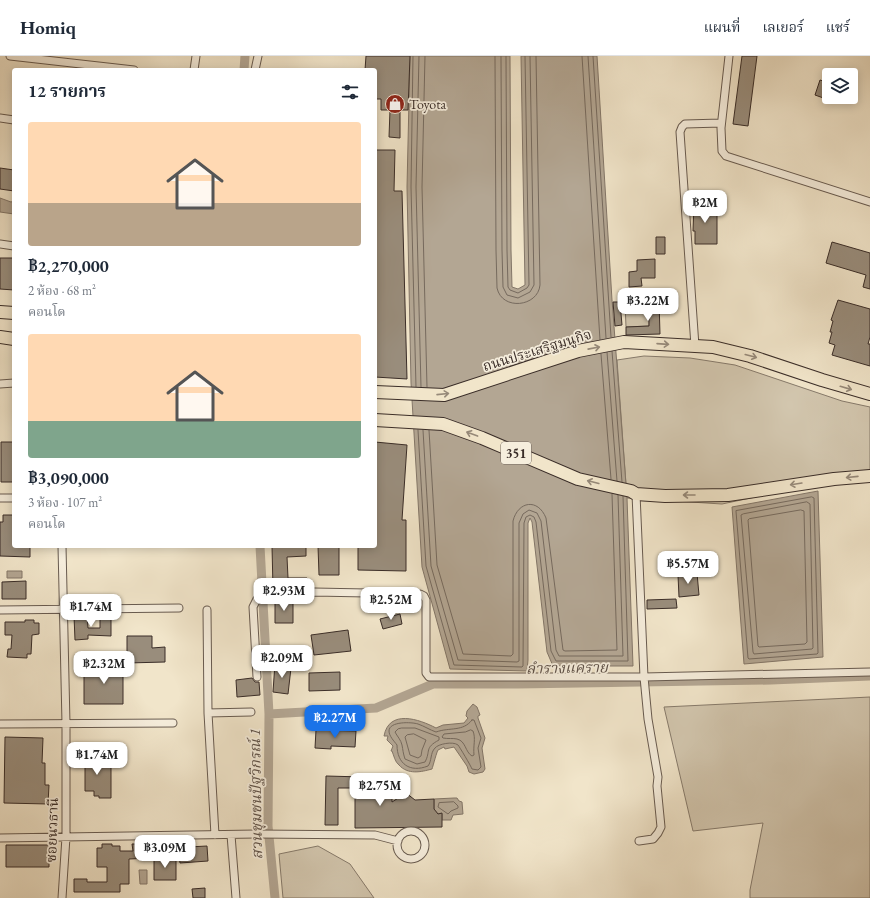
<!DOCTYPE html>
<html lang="th">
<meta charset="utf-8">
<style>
:root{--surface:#fff;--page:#f2f2f3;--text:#1f2937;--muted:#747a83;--line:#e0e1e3;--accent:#1a73e8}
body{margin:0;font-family:"EB Garamond","Noto Serif Thai",serif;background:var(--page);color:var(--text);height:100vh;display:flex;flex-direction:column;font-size:15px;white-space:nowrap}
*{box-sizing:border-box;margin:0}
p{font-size:13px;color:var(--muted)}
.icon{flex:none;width:22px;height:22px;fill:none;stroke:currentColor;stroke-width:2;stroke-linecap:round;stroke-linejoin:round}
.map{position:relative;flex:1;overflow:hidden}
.side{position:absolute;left:12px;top:12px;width:365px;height:480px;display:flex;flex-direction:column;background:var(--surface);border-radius:4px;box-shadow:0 2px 10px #0003}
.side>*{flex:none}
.tools{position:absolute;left:822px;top:12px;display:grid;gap:8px}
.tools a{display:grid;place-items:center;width:36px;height:36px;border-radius:4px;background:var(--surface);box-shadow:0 2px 10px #0003;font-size:20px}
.price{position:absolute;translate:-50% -34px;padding:0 9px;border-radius:8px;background:#fff;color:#222;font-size:13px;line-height:26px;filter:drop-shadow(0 1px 2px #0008)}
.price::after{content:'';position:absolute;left:50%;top:24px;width:12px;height:9px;margin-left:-6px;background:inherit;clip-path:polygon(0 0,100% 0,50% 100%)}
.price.current{background:var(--accent);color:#fff}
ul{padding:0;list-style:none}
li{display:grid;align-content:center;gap:8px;height:212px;padding:0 16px}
li span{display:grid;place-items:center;height:124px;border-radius:4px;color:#555}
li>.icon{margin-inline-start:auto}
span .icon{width:72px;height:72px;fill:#fffc;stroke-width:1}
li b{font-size:17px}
h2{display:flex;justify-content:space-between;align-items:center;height:48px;padding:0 16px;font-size:17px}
header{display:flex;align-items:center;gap:24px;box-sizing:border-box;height:56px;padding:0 20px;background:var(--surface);border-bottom:1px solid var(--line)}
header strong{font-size:19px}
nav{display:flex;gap:22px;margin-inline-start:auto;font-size:14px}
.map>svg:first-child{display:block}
</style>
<header>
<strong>Homiq</strong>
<nav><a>แผนที่</a><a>เลเยอร์</a><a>แชร์</a></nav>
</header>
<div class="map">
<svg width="870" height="842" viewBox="0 0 870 842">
<rect width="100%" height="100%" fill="#f1e5ca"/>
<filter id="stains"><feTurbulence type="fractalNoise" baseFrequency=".005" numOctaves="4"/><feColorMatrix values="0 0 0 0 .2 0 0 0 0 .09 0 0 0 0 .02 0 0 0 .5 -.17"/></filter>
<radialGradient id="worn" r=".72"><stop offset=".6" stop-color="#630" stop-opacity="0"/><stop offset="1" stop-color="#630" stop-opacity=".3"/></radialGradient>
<path fill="#d2c6ae" stroke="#867a6b" d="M 649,245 L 649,270 L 626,271 L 625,246 Z
M 644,300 L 690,302 L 735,309 L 842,345 L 870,351 L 870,417 L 722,448 L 627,442 L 617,304 Z
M 870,641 L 870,842 L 750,842 L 750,834 L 763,767 L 693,775 L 664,651 Z
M 318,790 L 350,808 L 374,842 L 283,842 L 279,798 Z"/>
<path fill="#b3a693" stroke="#837668" d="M 410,0 L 510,0 L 511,194 L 512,231 L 518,233 L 525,229 L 521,0 L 597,0 L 612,244 L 627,442 L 633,610 L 553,610 L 547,596 L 532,466 L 530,462 L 528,467 L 528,604 L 527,615 L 450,613 L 422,511 L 411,327 L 407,131 Z
M 0,142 L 11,146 L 14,145 L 14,158 L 0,156 Z
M 818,435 L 823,601 L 744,608 L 732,451 Z
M 7,515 L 22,515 L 22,522 L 7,522 Z
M 473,648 L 477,651 L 480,659 L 478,660 L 478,662 L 485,682 L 482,692 L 485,713 L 483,716 L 474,718 L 469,716 L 467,710 L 454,691 L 445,693 L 444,691 C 442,692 440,693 438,694 C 437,695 433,710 432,713 C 421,716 408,719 399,709 C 395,706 394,700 392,695 L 391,695 L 393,690 L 387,684 L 388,680 L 384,680 C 389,653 419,663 436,672 L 443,669 L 464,667 L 468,662 L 466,660 L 467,655 Z
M 454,742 L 457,742 L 459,745 L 462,746 L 463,758 L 453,759 L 451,764 L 442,764 L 442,758 L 438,758 L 434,753 L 434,743 Z
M 139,814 L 147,814 L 147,828 L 140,828 Z"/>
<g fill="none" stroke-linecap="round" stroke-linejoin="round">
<path stroke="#766a5e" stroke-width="1" d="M 413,0 L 411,131 L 416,331
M 419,0 L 416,131 L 421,331
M 425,0 L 422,131 L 427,331
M 495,0 L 496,194 L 497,232 C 502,255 538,251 540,229 L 536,0
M 501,0 L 502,194 L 503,231 L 507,239 L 518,242 L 530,236 L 534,229 L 530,0
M 506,0 L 507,194 L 508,231 L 510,234 L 518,237 L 527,232 L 529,229 L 525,0
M 582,0 L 600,284
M 588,0 L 606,282
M 593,0 L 611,281
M 612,295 L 622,426
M 607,296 L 617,425
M 601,298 L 611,423
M 418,374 L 426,510 L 454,609 L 522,611 L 523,610 L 524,467 L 526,461 L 530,459 L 534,461 L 536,466 L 551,595 L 556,605 L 628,605 L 623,440
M 423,374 L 431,510 L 458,604 L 517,606 L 519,605 L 519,467 L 523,458 L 529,454 L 537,457 L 541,465 L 556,594 L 559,600 L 623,600 L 618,439
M 429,374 L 437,509 L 463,598 L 511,600 L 513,598 L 513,465 C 518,445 538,442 546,462 L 563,594 L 565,595 L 617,594 L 612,438
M 812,441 L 814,442 L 818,597 L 817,598 L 749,603 L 748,602 L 736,455 Z
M 807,446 L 810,448 L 813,592 L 812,593 L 754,598 L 753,596 L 741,459 L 743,458 Z
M 801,454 L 804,455 L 807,586 L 805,588 L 759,591 L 758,590 L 748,464 L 749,463 Z
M 472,664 L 474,664 L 481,682 L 478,692 L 481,711 L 478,714 L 472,713 C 471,710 459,690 458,689 C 453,685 438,688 435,692 C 430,697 432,705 428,710 C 410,717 397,708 397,689 C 394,685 389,680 389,675 C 389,665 412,666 418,668 C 424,670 430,674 436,676 C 450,671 463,676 472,664 Z
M 402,672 L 415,672 L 439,681 L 439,684 C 424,692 431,695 425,706 L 417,708 L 405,703 C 403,697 403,694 402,689 C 401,684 397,680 395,676 L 398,673 Z
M 471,674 L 473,675 C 476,683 473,689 474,699 L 472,700 C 465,696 466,685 457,683 C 453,682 448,683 443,682 L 442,681 L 444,678 L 465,676 Z
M 414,678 L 426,684 L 422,694 L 421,700 L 418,702 L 410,699 L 405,681 L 407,679 Z
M 454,746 L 458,750 L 458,752 L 451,755 L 448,758 L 438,751 L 439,747 Z"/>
<path stroke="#b3a693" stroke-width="9" d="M 244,14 L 245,0
M 260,490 L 269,658 L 268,770 L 275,842
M 269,658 L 376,652 L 433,628 L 518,628 L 771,624 L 870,620"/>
</g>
<path fill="#998d7c" stroke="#3a2d28" d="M 366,0 L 410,0 L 408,54 L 400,54 L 400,82 L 389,81 L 390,54 L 381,54 L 381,43 L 375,43 L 375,14 L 365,14 Z
M 742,0 L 757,0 L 748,70 L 733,68 Z
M 820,24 L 829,27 L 829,44 L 815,39 Z
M 375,94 L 395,94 L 394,135 L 402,135 L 407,323 L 375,321 Z
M 0,112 L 14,114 L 14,135 L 0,133 Z
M 694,149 L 717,149 L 717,188 L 695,188 L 695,175 L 693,175 Z
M 656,181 L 665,181 L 665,198 L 656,198 Z
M 832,186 L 870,197 L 870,233 L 863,231 L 866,219 L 826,207 Z
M 0,202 L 14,202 L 14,234 L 0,233 Z
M 655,203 L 655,222 L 641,222 L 642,230 L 629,231 L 629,216 L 637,215 L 637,204 Z
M 838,244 L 870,253 L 870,281 L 868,288 L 870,288 L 870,310 L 832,299 L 835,289 L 829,287 L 832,276 L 830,276 L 833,265 L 831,264 Z
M 649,245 L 659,245 L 660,278 L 626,279 L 626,271 L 649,270 Z
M 613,246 L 620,246 L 622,269 L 615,270 Z
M 1,386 L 13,386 L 14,426 L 1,426 Z
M 375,386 L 407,389 L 402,464 L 406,464 L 406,515 L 358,514 L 358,490 L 375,490 Z
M 3,459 L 14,459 L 14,490 L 30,490 L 30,501 L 0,500 L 0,466 L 3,466 Z
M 272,490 L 306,490 L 306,500 L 287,501 L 288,522 L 307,522 L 308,531 L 273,533 Z
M 318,490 L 339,490 L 339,519 L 319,519 Z
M 697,517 L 699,539 L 679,541 L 678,519 Z
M 26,525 L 26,543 L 2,543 L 2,526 Z
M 676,543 L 677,552 L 647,553 L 647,544 Z
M 275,546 L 293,546 L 293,567 L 275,567 Z
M 400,558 L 402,568 L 383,573 L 380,563 Z
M 87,559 L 88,572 L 100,572 L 100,562 L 111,562 L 111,580 L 88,579 L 88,583 L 75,584 L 74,560 Z
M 25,564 L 34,564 L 34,567 L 39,567 L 39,578 L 32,579 L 31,598 L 27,598 L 27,602 L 7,601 L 8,593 L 11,593 L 12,579 L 5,579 L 5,566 L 25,566 Z
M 348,574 L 351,595 L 314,599 L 311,579 Z
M 127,580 L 152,580 L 152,592 L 165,591 L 165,606 L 127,607 Z
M 275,607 L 285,608 L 284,611 L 291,612 L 288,638 L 273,636 Z
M 84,610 L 123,610 L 123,648 L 84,648 Z
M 340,616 L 340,634 L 309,635 L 309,617 Z
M 252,622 L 255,626 L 259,626 L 260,639 L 237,641 L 236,624 Z
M 316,674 L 356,675 L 355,691 L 331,690 L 331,693 L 315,692 Z
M 5,681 L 43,682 L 42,707 L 45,707 L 45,729 L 49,729 L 48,748 L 4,747 Z
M 71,704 L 111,704 L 111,742 L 99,742 L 99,740 L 94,740 L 94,735 L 85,735 L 85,711 L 71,711 Z
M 326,720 L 363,721 L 363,734 L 392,734 L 392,746 L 406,737 L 415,744 L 434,743 L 434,753 L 438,758 L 442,757 L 442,771 L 355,772 L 355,732 L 338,732 L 338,769 L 325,769 Z
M 177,784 L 187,784 L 188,791 L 207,790 L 208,805 L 180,807 Z
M 102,788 L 112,788 L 112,790 L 120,790 L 120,795 L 133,795 L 132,788 L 150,788 L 151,802 L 129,803 L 129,828 L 120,828 L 120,836 L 74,836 L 74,823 L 87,823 L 87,826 L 107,826 L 107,811 L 97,811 L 97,792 L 102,792 Z
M 6,789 L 49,789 L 49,811 L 6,811 Z
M 154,801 L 176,802 L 176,824 L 154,824 Z
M 205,832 L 205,842 L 193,842 L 192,833 Z"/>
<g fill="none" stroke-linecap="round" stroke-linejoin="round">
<defs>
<path id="minor" d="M 10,0 L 134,14
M 729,0 L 721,72 L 722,95 L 726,100 L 870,146
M 194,14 L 196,0
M 255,14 L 258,0
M 0,62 L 14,64
M 0,188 L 14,190
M 695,290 L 680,76 L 682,71 L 685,68 L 721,67
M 0,328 L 14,327
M 636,438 L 644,621 L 648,663 L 658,721 L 657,730 L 661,771 L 658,777 L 653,783 L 639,785
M 0,442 L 14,442
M 0,554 L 179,552
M 207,554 L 208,657 L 215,779
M 257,621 L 253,551 L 257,543 L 264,538 L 314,536 L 420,538 L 424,540 L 426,544 L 426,617 L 429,621 L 644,621 L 870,616
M 208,657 L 251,656
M 0,668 L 173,667
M397 789a14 14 0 1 1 28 0a14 14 0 1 1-28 0Z
M 231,779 L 236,842
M 0,782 L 256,778 L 375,779 L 398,785
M 62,842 L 66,781 L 66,668 L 62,490"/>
<path id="primary" d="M 0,256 L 14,257
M 0,281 L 14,283
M 375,336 L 444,339 L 578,295 L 624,286 L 713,291 L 750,300 L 822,324 L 870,338
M 375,364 L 443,368 L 482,382 L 578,423 L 631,435 L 636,438 L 665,440 L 728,439 L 834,423 L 870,420"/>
</defs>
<use href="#minor" stroke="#685b50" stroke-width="9"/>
<use href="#primary" stroke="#3a2d28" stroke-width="14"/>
<use href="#minor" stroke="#f6eedd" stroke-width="7"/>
<use href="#primary" stroke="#f1e5ca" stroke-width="12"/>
</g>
<defs><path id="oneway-shaft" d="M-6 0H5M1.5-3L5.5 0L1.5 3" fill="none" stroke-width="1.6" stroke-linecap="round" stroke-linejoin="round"/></defs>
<g stroke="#968979">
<use href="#oneway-shaft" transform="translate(663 288) rotate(4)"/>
<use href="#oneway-shaft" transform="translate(594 292) rotate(-11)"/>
<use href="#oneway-shaft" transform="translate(751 300) rotate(15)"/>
<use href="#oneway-shaft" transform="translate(846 332) rotate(16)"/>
<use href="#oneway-shaft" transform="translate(443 338) rotate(-6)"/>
<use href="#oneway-shaft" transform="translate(472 378) rotate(-160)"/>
<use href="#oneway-shaft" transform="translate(852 421) rotate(174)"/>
<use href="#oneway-shaft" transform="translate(593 426) rotate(-166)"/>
<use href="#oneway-shaft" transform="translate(796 428) rotate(171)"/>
<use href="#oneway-shaft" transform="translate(689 439) rotate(180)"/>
</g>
<defs>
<symbol id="shop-disc" viewBox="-11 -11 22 22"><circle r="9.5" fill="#8f2418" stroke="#f6eedd"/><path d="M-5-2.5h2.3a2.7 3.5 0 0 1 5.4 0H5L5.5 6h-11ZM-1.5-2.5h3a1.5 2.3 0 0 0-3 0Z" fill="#fff"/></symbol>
</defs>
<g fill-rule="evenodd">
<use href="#shop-disc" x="384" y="37" width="22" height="22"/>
</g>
<g text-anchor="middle" stroke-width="3.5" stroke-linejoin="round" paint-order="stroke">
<rect fill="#f6eedd" stroke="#72675e" stroke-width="1" x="501" y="386" width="30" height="22" rx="3"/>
<g font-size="13" font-weight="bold" fill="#3a2d28">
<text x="516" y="402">351</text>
</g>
<g font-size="14" fill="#3a2d28" stroke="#f6eedd" text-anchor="start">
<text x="409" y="53">Toyota</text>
</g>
<g font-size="14" fill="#3a2d28" stroke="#f6eedd">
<text transform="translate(537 294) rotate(-17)" y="5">ถนนประเสริฐมนูกิจ</text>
<text transform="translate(52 774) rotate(-88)" y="5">ซอยนวธานี</text>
</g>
<g font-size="15" font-style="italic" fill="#5e5148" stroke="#f6eedd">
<text transform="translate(567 612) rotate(-1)" y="5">ลำรางแคราย</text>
<text transform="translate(256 738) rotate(-91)" y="5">สวนชุมชนปัฐวิกรณ์ 1</text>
</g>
</g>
<rect width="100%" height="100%" filter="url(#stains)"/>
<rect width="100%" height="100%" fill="url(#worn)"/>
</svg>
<div class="tools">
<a><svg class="icon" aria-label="layers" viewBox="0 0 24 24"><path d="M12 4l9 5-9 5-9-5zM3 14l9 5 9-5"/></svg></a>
</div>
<b class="price" style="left:705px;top:168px">฿2M</b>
<b class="price" style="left:648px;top:266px">฿3.22M</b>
<b class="price" style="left:688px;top:529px">฿5.57M</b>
<b class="price" style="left:284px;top:556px">฿2.93M</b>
<b class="price" style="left:391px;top:565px">฿2.52M</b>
<b class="price" style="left:91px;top:572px">฿1.74M</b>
<b class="price" style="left:282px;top:623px">฿2.09M</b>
<b class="price" style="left:104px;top:629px">฿2.32M</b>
<b class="price current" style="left:335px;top:683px">฿2.27M</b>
<b class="price" style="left:97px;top:720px">฿1.74M</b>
<b class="price" style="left:380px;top:751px">฿2.75M</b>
<b class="price" style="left:165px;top:813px">฿3.09M</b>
<section class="side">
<h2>12 รายการ<svg class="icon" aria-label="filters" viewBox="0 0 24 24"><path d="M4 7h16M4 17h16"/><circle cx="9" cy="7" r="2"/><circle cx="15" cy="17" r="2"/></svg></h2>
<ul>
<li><span style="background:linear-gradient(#ffd9b3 65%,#b9a48a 0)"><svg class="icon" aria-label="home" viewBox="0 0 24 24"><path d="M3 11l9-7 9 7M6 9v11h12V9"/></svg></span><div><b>฿2,270,000</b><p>2 ห้อง · 68 m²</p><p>คอนโด</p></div></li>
<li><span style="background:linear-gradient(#ffd9b3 70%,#7fa58c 0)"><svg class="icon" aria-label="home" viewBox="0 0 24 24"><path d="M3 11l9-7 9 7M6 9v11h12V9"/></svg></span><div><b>฿3,090,000</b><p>3 ห้อง · 107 m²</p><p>คอนโด</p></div></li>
</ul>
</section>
</div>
